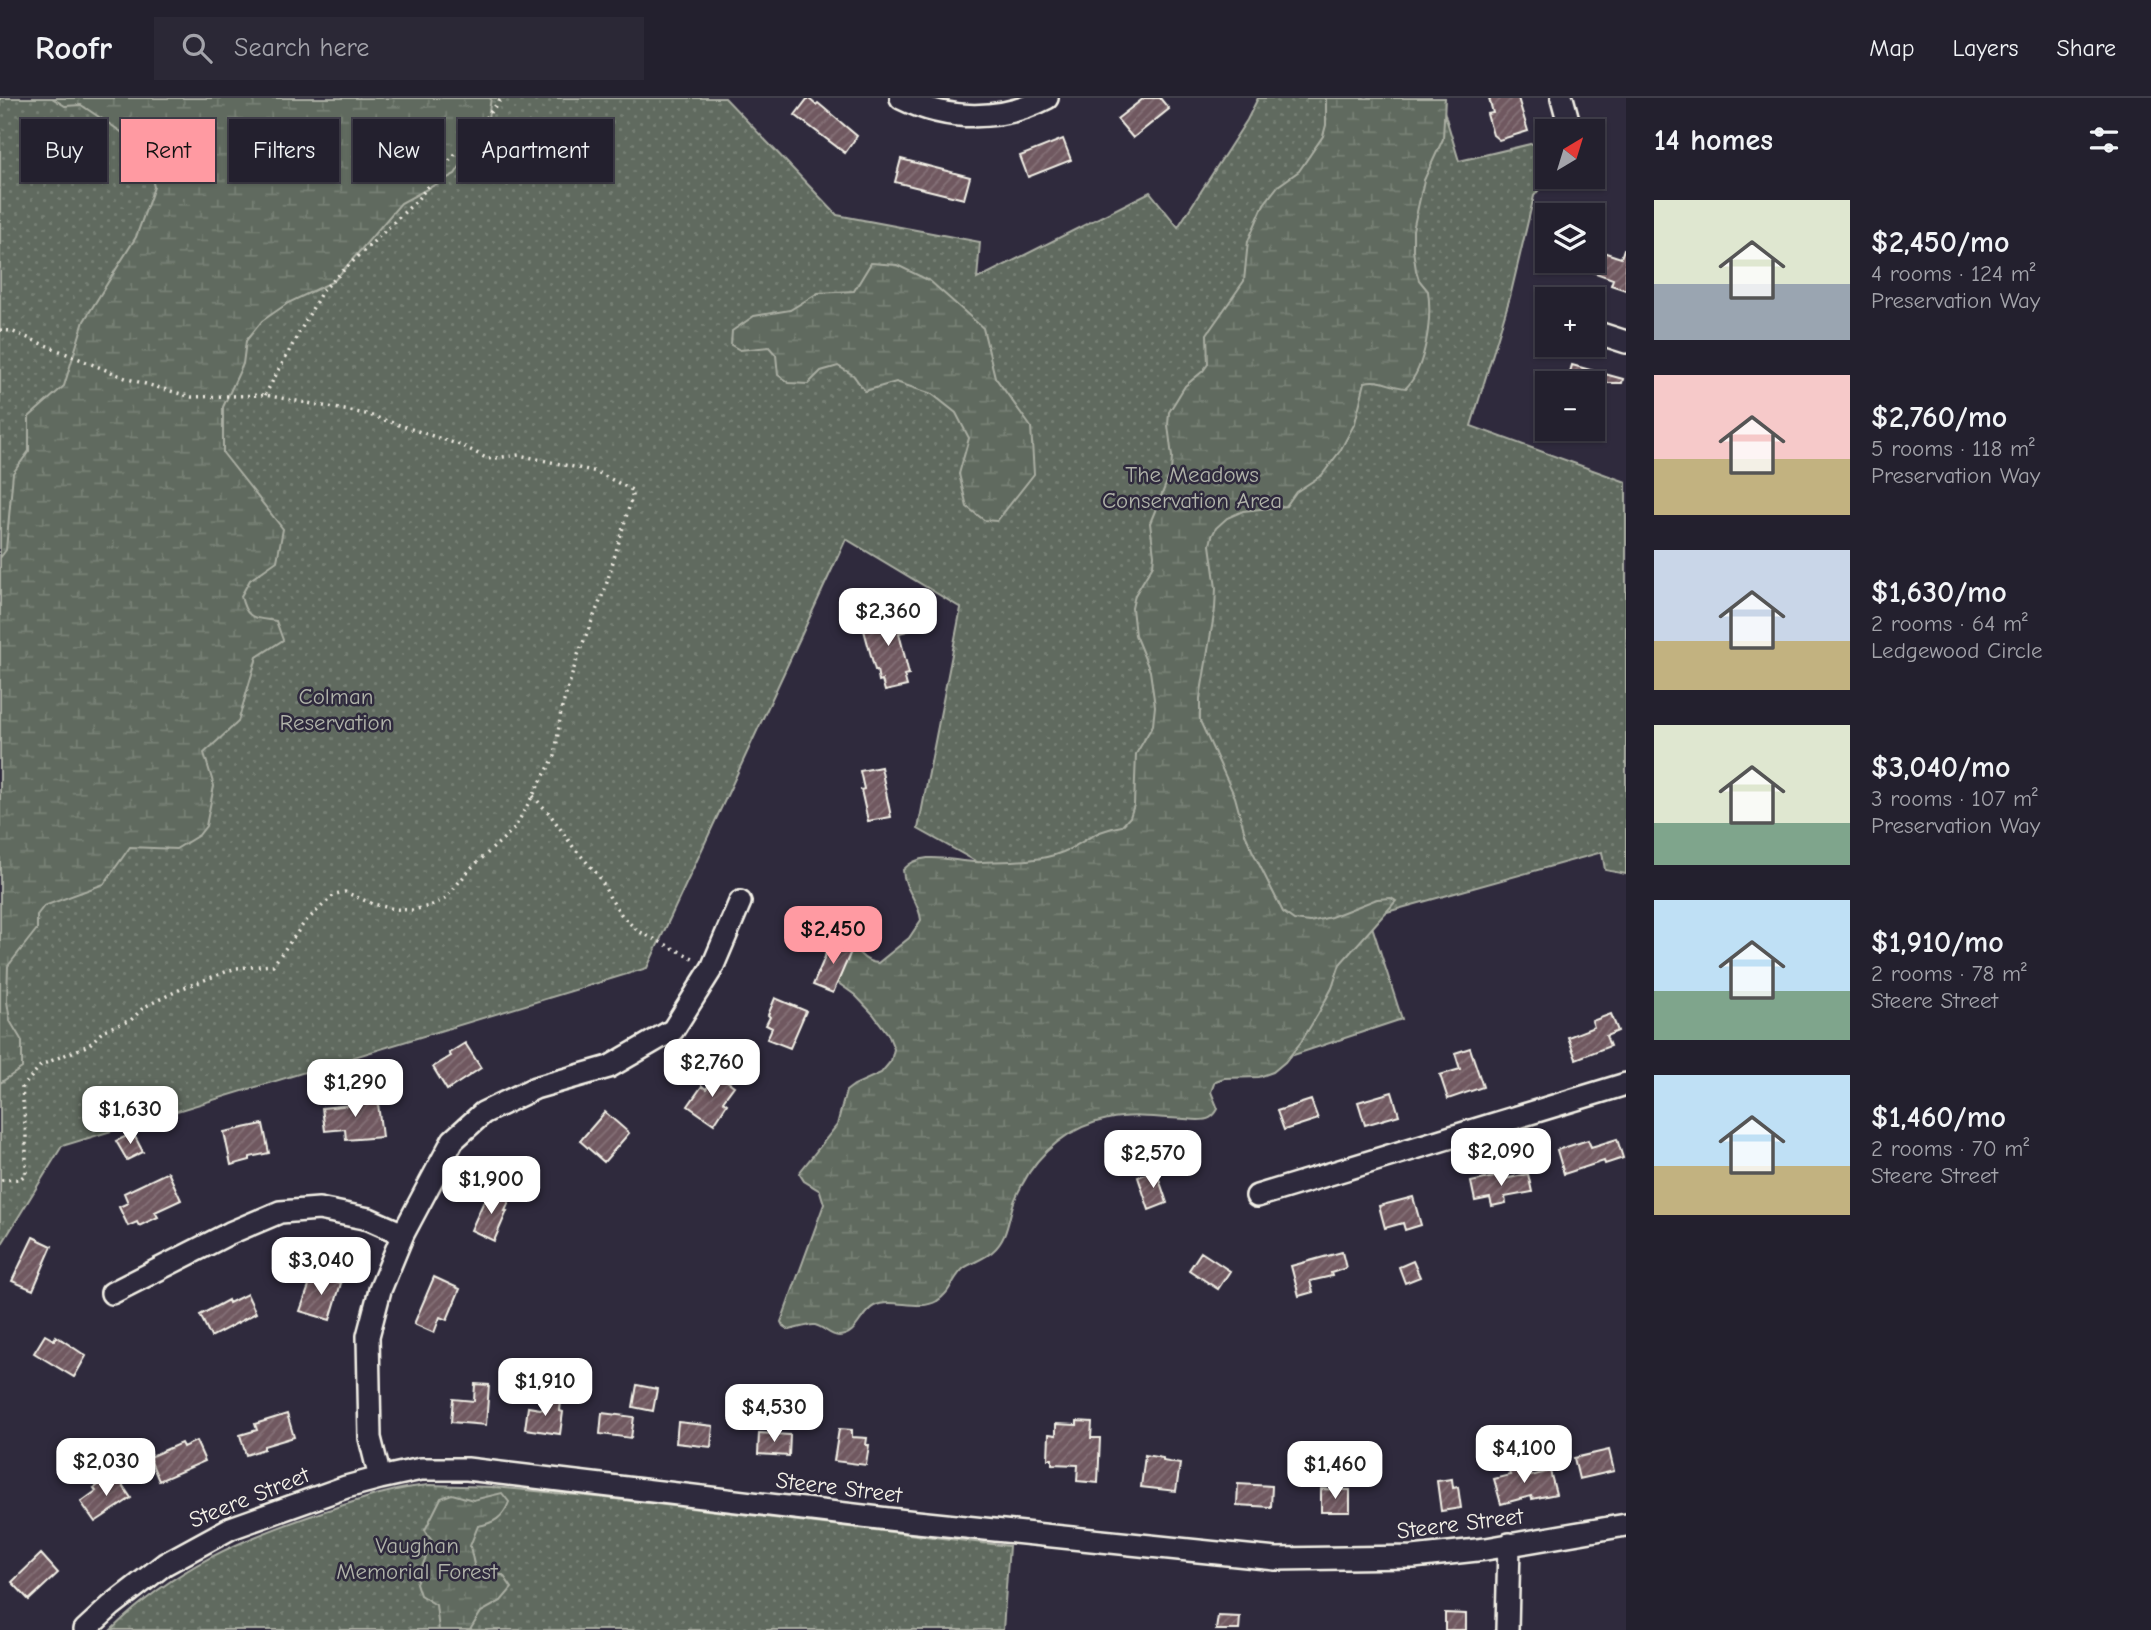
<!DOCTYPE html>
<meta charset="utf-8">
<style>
:root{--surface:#23202e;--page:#2b2836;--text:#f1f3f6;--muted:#a3a3aa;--line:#403e4a;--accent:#ff9aa2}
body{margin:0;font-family:"Comic Neue",sans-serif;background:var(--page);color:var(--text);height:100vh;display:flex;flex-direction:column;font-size:26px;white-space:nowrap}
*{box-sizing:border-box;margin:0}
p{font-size:23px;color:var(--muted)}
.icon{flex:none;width:38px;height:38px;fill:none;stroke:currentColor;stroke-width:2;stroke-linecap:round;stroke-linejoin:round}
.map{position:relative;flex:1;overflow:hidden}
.panel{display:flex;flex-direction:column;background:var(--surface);width:525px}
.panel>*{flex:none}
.guide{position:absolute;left:21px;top:21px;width:665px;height:63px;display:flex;gap:14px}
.needle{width:46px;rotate:38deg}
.controls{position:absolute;left:1535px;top:21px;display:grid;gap:14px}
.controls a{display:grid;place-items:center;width:70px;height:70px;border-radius:0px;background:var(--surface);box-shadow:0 2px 5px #0004,0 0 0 2px var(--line);font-size:35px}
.price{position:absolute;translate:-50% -60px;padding:0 16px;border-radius:14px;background:#fff;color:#222;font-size:23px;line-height:46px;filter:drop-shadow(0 2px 4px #0008)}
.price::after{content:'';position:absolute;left:50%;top:42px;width:21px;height:16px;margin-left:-10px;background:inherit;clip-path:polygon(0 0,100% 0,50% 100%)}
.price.on{background:var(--accent);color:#111}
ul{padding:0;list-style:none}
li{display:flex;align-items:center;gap:21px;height:175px;padding:0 28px}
li span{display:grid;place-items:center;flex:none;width:196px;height:140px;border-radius:0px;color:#555}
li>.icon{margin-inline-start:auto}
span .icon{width:84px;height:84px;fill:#fffc;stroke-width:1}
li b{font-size:30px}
h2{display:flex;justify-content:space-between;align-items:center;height:84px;padding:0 28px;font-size:30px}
.tag{padding:0 24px;border-radius:0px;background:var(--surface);box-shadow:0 2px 5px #0004,0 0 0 2px var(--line);font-size:24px;line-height:63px}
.tag.on{background:var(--accent);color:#111}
header{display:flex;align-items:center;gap:42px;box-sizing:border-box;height:98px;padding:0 35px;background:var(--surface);border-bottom:2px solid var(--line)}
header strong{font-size:33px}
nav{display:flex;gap:38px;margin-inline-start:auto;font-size:24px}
.search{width:490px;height:63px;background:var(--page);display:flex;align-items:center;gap:18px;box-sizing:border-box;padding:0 24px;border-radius:0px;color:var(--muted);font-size:26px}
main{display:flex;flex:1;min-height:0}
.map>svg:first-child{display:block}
</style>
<header>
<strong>Roofr</strong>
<div class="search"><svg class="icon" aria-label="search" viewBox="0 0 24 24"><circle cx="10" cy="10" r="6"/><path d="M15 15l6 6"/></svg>Search here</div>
<nav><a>Map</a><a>Layers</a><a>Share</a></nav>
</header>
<main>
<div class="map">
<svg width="1626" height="1532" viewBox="0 0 1626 1532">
<defs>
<pattern id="green-dots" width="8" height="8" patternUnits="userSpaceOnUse" patternTransform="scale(1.75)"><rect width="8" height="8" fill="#606a5e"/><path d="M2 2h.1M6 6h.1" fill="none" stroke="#778075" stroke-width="1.8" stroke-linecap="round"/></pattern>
<pattern id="wetland-marsh" width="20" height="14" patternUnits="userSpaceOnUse" patternTransform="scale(1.75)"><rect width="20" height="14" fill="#606a5e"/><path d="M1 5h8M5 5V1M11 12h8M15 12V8" fill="none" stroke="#778075"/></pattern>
<pattern id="building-hatch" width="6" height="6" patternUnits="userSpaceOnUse" patternTransform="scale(1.75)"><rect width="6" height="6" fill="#705960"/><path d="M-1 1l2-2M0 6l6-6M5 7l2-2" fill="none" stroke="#857177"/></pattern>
</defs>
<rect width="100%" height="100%" fill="#2f2a3d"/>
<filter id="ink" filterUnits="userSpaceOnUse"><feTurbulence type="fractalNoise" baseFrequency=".0143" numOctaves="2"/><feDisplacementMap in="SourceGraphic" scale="14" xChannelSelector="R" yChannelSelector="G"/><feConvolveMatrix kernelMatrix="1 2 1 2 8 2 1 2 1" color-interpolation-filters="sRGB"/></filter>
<g filter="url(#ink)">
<path fill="url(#green-dots)" stroke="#aaaea3" stroke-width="2" d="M 0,0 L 725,0 L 837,117 L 980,144 L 977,181 L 1150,94 L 1178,129 L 1247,22 L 1258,0 L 1440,0 L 1459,63 L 1547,42 L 1546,53 L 1539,65 L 1547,68 L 1547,79 L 1549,79 L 1534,98 L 1510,199 L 1471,328 L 1626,384 L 1626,776 L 1605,772 L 1602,754 L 1369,819 L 1402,921 L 1107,1019 L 1042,800 L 918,731 L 961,510 L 846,441 L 647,870 L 62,1048 L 0,1149 Z
M 429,1387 L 494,1389 L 597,1399 L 1009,1448 L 1003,1532 L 111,1532 C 175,1469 241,1441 325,1413 C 359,1402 392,1390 429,1387 Z"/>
<path fill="url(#wetland-marsh)" stroke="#aaaea3" stroke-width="2" d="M 52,0 L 491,0 L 487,27 L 455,76 L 401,105 L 334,183 L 288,205 L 262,223 L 246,243 L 243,266 L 223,309 L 223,355 L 283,431 L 277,463 L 250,482 L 241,498 C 246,522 255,520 276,523 L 283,542 L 257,559 L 238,624 L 204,655 L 214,688 L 206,728 L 199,737 L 176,751 L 130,749 L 104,786 L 44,808 L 37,817 L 37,831 L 8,868 L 7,903 L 10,923 L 22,943 L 22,970 L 0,985 L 0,460 L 6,452 L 13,375 L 29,353 L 29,319 L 64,288 L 84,223 L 136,139 L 154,89 L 145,53 L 120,33 L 81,7 L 65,8 Z
M 1326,0 L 1445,0 L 1443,41 L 1424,82 L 1413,132 L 1413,152 L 1416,172 L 1419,182 L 1428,193 C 1432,221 1426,269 1406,290 C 1391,289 1379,280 1365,284 L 1355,325 L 1340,353 L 1322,377 L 1296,394 L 1286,408 L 1243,413 L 1227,420 L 1216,430 L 1212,438 L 1210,447 L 1216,490 L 1215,511 L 1200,600 L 1200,623 L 1235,699 L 1245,736 L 1252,752 L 1283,814 L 1294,822 L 1310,824 L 1331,819 L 1377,801 L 1391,800 L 1396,803 L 1340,866 L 1332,890 L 1318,916 L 1301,944 L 1285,964 L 1273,974 L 1259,979 L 1224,980 L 1215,983 L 1211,994 L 1218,1011 C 1213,1020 1208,1022 1198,1022 C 1170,1021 1136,1015 1108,1021 C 1071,1028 1039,1053 1022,1087 C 1019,1093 1015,1100 1013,1107 C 1008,1123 1007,1142 992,1154 C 984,1161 973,1164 964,1170 C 953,1179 950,1196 937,1203 C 918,1214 893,1199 874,1208 C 860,1215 857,1238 839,1238 C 830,1238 824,1229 815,1227 C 808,1226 796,1231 789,1232 L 783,1228 L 781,1224 L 824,1106 L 820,1093 L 804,1083 L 799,1075 L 837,1027 L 846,993 L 854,987 L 881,975 L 891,963 L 894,951 L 888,936 L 873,916 L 855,897 L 831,880 L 825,858 L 827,838 L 836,832 L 843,831 C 852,845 860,864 878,865 L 909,840 L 921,822 C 919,803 904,792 903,772 C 924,749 956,766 982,764 C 1008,763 1038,764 1063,754 C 1086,744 1094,732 1122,728 L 1130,719 L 1134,707 L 1136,656 L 1153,627 L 1155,608 L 1150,573 L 1135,537 L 1132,510 L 1135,497 L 1153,467 L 1154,457 L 1150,425 L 1171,374 L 1172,359 L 1168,327 L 1169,314 L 1185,288 L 1203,273 L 1208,266 L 1207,236 L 1244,183 L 1248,143 L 1264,106 L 1278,88 L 1299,73 L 1323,38 L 1326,27 Z
M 871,165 L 897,167 L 930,183 L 983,230 L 995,279 L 1031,329 L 1034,376 L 997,423 L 984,422 L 967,409 L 959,376 L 969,340 L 956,315 L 932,296 L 896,284 L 865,293 L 853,277 L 838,268 L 821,273 L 808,286 L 789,285 L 778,277 L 776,257 L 769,249 L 740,252 L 731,247 L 732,233 L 754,218 L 790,212 L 818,195 L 854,193 Z
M 502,1395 L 509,1404 C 503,1420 494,1425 478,1428 L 470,1448 L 476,1476 L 503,1477 L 512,1490 L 501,1503 L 481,1514 L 470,1532 L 439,1532 L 436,1507 L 420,1497 L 416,1485 L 432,1443 L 425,1432 L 441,1400 L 452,1396 L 473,1402 Z"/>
<path fill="url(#building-hatch)" stroke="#f4f1e8" stroke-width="2" d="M 808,0 L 816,7 L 818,5 L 857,38 L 845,55 L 795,17 Z
M 1144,0 L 1160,0 L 1169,11 L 1133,40 L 1117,21 Z
M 1489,0 L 1518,0 L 1528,33 L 1499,42 L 1493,37 L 1487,16 L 1493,15 Z
M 1063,41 L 1071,62 L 1028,79 L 1020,58 Z
M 901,61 L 970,79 L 964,101 L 895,84 Z
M 1594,151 L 1621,160 L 1624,151 L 1626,151 L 1626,192 L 1611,187 L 1613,181 L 1587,172 L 1590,163 L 1592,163 Z
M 1572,267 L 1623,281 L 1622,285 L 1567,285 Z
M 895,514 L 896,517 L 906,514 L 911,532 L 899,535 L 909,576 L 904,577 L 907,588 L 885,593 L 882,582 L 879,583 L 877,572 L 875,572 L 862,525 L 874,522 L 874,519 Z
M 881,669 L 891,719 L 868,723 L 861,692 L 864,691 L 860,673 Z
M 833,840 L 853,849 L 833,895 L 813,887 Z
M 775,900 L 806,913 L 790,950 L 767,941 L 772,930 L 766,927 L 770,919 L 768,917 Z
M 1611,916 L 1618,933 L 1606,938 L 1610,948 L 1576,961 L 1568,939 L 1594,929 L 1592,923 Z
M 465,945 L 481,970 L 447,992 L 433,969 L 451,958 L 449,955 Z
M 1470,950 L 1483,989 L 1448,1001 L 1440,977 L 1460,971 L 1455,955 Z
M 717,976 L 734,988 L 723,1003 L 727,1006 L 714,1026 L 688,1008 L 702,988 L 706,991 Z
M 1392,994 L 1399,1017 L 1365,1027 L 1358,1004 Z
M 377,997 L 382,1039 L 346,1042 L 345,1031 L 325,1033 L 322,1010 L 362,1006 L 361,999 Z
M 1311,1002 L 1318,1021 L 1284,1032 L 1277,1013 Z
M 605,1014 L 629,1035 L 604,1064 L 580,1043 Z
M 263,1026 L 269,1055 L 250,1059 L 250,1062 L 231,1067 L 224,1034 Z
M 133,1035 L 143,1054 L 127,1062 L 116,1043 Z
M 1617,1041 L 1623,1060 L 1605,1066 L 1604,1063 L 1564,1076 L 1557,1052 L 1588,1042 L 1591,1049 Z
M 1156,1072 L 1167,1105 L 1149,1112 L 1138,1079 Z
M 168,1074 L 181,1102 L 155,1114 L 158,1119 L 139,1128 L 137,1124 L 128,1128 L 119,1109 L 128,1105 L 124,1095 Z
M 1528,1076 L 1532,1094 L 1505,1099 L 1506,1105 L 1492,1108 L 1490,1100 L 1475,1103 L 1471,1084 L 1503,1077 L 1504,1081 Z
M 491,1093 L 510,1101 L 505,1113 L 507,1113 L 494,1143 L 471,1132 L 484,1103 L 486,1104 Z
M 1413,1099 L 1421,1127 L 1405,1132 L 1403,1125 L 1385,1130 L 1379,1108 Z
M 33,1139 L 52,1148 L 33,1192 L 12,1183 Z
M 1201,1154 L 1230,1173 L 1218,1191 L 1189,1172 Z
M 1342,1154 L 1346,1170 L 1331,1175 L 1332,1178 L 1310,1183 L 1313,1194 L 1299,1198 L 1291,1168 Z
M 1413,1163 L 1420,1179 L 1405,1185 L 1399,1169 Z
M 313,1177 L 341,1185 L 330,1222 L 300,1213 Z
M 434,1179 L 460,1191 L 447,1222 L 440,1219 L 434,1235 L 414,1226 Z
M 247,1196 L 256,1215 L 211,1239 L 200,1217 L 228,1202 L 229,1205 Z
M 45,1237 L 54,1242 L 56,1238 L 86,1258 L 74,1279 L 34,1255 Z
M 475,1286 L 489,1287 L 486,1327 L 451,1324 L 453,1301 L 474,1303 Z
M 637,1287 L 657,1291 L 653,1313 L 633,1309 Z
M 548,1302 L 561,1303 L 560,1313 L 563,1314 L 560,1336 L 525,1331 L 528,1309 L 547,1312 Z
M 602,1315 L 634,1319 L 631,1340 L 600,1336 Z
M 287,1316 L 294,1339 L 264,1348 L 264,1351 L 246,1357 L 240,1337 L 257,1332 L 255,1326 Z
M 1077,1323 L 1092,1324 L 1091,1340 L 1100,1340 L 1098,1385 L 1077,1383 L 1078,1367 L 1052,1366 L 1052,1361 L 1048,1361 L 1049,1336 L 1056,1337 L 1056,1326 L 1077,1327 Z
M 678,1324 L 713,1328 L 711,1349 L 676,1345 Z
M 839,1331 L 852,1332 L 852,1339 L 867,1340 L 866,1347 L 869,1347 L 866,1367 L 834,1363 Z
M 759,1335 L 790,1337 L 789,1358 L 758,1356 Z
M 196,1343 L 205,1363 L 159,1383 L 149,1359 L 181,1345 L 183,1349 Z
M 1609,1352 L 1614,1373 L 1579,1381 L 1574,1360 Z
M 1145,1357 L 1163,1360 L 1163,1363 L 1180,1366 L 1176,1393 L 1141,1389 Z
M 1523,1366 L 1527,1379 L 1550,1373 L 1556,1396 L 1532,1401 L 1531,1398 L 1501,1406 L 1494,1381 L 1510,1377 L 1508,1370 Z
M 115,1376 L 131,1400 L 95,1424 L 81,1404 L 96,1393 L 94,1390 Z
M 1452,1381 L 1453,1390 L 1458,1389 L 1461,1410 L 1441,1413 L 1437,1383 Z
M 1238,1386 L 1272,1388 L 1271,1409 L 1237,1407 Z
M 1321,1391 L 1350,1392 L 1350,1414 L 1321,1414 Z
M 41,1456 L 58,1475 L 29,1502 L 12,1484 Z
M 1445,1515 L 1466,1516 L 1466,1532 L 1445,1532 Z
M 1218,1518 L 1240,1519 L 1239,1532 L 1216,1532 Z"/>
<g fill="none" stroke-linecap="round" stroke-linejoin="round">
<defs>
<path id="street" d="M 901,0 C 947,23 1001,24 1047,0
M 1562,0 L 1571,33
M 1592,233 L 1626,244
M 1257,1098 L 1626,986
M 112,1195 L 230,1135 L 280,1114 L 319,1111 L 369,1121 L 403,1136
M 380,1380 L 370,1340 L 368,1238 L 380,1192 L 403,1136 L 453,1042 L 483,1015 L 535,990 L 609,969 L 673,932 L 712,870 L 740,804
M 85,1532 L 111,1508 L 165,1466 L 231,1430 L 346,1389 L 380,1380 L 421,1371 L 467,1371 L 888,1421 L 1276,1461 L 1413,1459 L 1486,1451 L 1626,1427
M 1507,1532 L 1509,1446"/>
</defs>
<use href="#street" stroke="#f4f1e8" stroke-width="26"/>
<path stroke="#f4f1e8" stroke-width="3.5" stroke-dasharray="2 5" stroke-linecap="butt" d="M 0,232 L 11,233 L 128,281 L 192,299 L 265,297 L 366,316 L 463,348 L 488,361 L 519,357 L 597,374 L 632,392 L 632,399 L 605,491 L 578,557 L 561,613 L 555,658 L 514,731 L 470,771 L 445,801 L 430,808 L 412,812 L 394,811 L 373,806 L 345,794 L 335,796 L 305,824 L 273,867 L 236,870 L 183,890 L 144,909 L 131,922 L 104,932 L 89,947 L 41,967 L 22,990 L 26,1039 L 26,1076 L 20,1081 L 0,1082
M 265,297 L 322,193 L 416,103 L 502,0
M 533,698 L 549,715 L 574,750 L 599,778 L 610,800 L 623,819 L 638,833 L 695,861"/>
<use href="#street" stroke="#2f2a3d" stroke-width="21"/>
</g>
</g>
<g text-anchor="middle" stroke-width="5" stroke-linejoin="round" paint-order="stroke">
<g font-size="23" fill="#b1b4aa" stroke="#2f2a3d">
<text x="1192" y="384">The Meadows<tspan x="1192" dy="26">Conservation Area</tspan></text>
<text x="336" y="606">Colman<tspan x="336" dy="26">Reservation</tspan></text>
<text x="417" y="1455">Vaughan<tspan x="417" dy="26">Memorial Forest</tspan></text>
</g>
<g font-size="23" fill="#f4f1e8" stroke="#2f2a3d">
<text transform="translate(839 1389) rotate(7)" y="8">Steere Street</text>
<text transform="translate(249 1399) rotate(-22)" y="8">Steere Street</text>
<text transform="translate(1460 1425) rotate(-7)" y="8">Steere Street</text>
</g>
</g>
</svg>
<div class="controls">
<a><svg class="needle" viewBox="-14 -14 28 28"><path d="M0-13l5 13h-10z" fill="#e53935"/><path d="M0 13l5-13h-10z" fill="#a3a3aa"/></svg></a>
<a><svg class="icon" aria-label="layers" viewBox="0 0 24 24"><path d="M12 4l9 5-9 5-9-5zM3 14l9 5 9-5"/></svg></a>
<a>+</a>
<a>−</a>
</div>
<b class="price" style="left:888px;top:550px">$2,360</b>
<b class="price on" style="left:833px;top:868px">$2,450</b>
<b class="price" style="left:712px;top:1001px">$2,760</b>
<b class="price" style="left:355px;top:1021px">$1,290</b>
<b class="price" style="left:130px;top:1048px">$1,630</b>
<b class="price" style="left:1501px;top:1090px">$2,090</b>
<b class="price" style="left:1153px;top:1092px">$2,570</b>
<b class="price" style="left:491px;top:1118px">$1,900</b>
<b class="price" style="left:321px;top:1199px">$3,040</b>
<b class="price" style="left:545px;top:1320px">$1,910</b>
<b class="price" style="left:774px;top:1346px">$4,530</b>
<b class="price" style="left:1524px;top:1387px">$4,100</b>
<b class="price" style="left:106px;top:1400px">$2,030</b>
<b class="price" style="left:1335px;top:1403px">$1,460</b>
<div class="guide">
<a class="tag">Buy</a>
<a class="tag on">Rent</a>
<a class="tag">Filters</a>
<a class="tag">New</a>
<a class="tag">Apartment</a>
</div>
</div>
<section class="panel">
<h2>14 homes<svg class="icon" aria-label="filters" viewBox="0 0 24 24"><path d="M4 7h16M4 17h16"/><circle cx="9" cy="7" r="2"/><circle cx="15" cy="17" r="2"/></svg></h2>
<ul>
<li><span style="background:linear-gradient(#dfe7d0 60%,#9aa5b1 0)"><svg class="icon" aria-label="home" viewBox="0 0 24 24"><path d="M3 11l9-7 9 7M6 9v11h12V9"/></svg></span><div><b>$2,450/mo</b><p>4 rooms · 124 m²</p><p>Preservation Way</p></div></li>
<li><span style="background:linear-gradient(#f6c9c9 60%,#c2b280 0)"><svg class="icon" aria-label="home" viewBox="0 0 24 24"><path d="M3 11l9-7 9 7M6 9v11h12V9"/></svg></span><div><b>$2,760/mo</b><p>5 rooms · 118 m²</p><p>Preservation Way</p></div></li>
<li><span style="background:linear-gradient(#c9d6e8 65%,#c2b280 0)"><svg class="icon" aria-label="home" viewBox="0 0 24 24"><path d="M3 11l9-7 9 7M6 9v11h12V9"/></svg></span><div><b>$1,630/mo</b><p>2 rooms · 64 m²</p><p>Ledgewood Circle</p></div></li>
<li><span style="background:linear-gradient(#dfe7d0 70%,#7fa58c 0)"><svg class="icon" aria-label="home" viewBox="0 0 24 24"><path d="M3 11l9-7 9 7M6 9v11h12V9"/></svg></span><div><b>$3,040/mo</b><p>3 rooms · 107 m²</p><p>Preservation Way</p></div></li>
<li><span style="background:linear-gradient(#bfe0f5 65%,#7fa58c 0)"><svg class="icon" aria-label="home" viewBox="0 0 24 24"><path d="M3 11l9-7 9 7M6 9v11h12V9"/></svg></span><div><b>$1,910/mo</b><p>2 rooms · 78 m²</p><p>Steere Street</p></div></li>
<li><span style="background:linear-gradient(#bfe0f5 65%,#c2b280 0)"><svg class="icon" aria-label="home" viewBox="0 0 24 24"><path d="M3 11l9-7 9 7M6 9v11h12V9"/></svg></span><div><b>$1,460/mo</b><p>2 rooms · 70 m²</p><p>Steere Street</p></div></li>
</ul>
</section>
</main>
